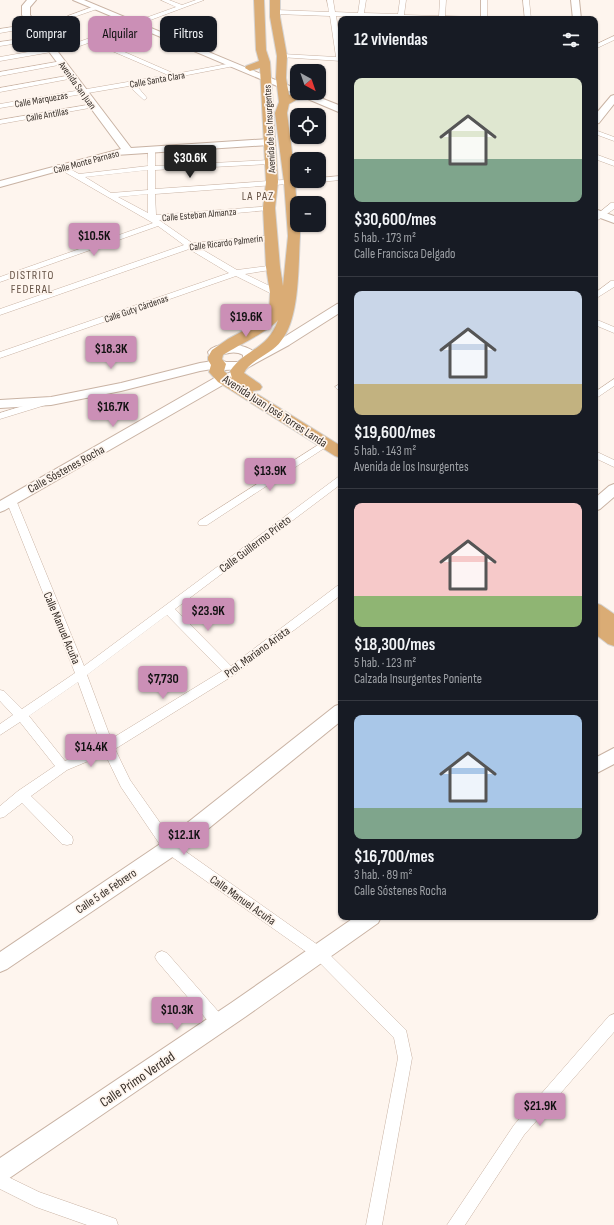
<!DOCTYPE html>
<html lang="es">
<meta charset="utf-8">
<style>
:root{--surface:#171b24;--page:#242831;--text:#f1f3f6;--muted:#9ea1a6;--line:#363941;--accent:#cb8fb6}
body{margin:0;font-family:"Sofia Sans Condensed",sans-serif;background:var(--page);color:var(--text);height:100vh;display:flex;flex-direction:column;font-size:15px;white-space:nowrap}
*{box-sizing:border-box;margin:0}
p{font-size:13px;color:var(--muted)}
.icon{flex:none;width:22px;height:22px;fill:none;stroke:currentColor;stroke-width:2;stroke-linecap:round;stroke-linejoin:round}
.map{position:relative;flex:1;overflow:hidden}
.sheet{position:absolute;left:338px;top:16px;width:260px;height:904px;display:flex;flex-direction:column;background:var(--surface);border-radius:8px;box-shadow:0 1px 3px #0004}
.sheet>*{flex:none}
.hud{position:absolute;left:12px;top:16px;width:266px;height:36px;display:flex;gap:8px}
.needle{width:26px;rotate:140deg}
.fabs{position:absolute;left:290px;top:64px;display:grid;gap:8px}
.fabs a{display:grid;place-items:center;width:36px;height:36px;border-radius:8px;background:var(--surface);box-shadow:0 1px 3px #0004;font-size:20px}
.price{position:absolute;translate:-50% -34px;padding:0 9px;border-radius:4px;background:var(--accent);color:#111;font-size:13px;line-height:26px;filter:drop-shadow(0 1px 2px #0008)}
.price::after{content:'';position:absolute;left:50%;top:24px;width:12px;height:9px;margin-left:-6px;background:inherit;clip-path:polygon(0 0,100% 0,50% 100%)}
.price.current{background:#222;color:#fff}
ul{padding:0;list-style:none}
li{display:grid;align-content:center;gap:8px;height:212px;padding:0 16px}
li+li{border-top:1px solid var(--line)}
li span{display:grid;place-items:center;height:124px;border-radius:8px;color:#555}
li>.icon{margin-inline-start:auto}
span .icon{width:72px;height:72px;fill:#fffc;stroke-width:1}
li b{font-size:17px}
h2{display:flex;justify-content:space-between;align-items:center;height:48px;padding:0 16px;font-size:17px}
.chip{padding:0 14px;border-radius:8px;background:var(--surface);box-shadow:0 1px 3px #0004;font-size:14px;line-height:36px}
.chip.current{background:var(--accent);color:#111}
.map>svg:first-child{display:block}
</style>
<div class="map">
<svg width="614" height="1225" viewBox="0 0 614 1225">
<rect width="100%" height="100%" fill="#fef5ee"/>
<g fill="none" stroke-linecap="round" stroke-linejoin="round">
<defs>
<path id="street" d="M 161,0 L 169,0 L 182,5 L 196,0 L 204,0 L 97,40 L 175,74 L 232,63 L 234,64 L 234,66 L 136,85 L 147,98 L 144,100 L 129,86 L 0,108 L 0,104 L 168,75 L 91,42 L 74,48 L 0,61 L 0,57 L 73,44 L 176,7 Z
M 327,0 L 333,0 L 335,12 L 358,13 L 360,0 L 366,0 L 364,13 L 398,14 L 400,0 L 406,0 L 404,15 L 439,16 L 440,0 L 446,0 L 445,16 L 476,17 L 479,19 L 397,19 L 363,17 L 363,19 L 357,19 L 357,17 L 336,16 L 341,47 L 341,61 L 280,57 L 279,56 L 282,54 L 336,57 L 330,16 L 276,14 L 273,12 L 276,10 L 329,12 Z
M 481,0 L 487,0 L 487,19 L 481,19 Z
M 523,0 L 529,0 L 531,19 L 525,19 Z
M 95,6 L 98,8 L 97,9 L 71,18 L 68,16 Z
M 32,24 L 34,25 L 34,27 L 0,33 L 0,29 Z
M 42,36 L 45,38 L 44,39 L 0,46 L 0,42 Z
M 614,36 L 614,40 L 595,49 L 595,45 Z
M 62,61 L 65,63 L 64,64 L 0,76 L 0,72 Z
M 72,75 L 75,77 L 74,78 L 0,92 L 0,88 Z
M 93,104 L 96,106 L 95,107 L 0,124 L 0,120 Z
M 595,130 L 614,137 L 614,141 L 595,134 Z
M 148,147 L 151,147 L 155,149 L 155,166 L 270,160 L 274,162 L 270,164 L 155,170 L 155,189 L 297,179 L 297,181 L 305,181 L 301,183 L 155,194 L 156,215 L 272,206 L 272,210 L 269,210 L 159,220 L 192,243 L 274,235 L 275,237 L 271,239 L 198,247 L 237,270 L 276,265 L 276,269 L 245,274 L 280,291 L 281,293 L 280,295 L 274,295 L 236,276 L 0,358 L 0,352 L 229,273 L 189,249 L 0,315 L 0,309 L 184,245 L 158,226 L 0,282 L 0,277 L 153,223 L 56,167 L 57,165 L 63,165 L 79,174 L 148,166 ZM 148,170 L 148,190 L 111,193 L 85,177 ZM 148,194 L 148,213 L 118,197 Z
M 595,154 L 614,161 L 614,166 L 595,159 Z
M 341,176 L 341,180 L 319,182 L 316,181 L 319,181 L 319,178 Z
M 611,203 L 614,203 L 614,209 L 595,222 L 595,216 Z
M 611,281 L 614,281 L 614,287 L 595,299 L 595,293 Z
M 595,319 L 614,327 L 614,333 L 595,325 Z
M 614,379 L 614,386 L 595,399 L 595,392 Z
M 341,383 L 341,389 L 337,389 L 335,387 Z
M 49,398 L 54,401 L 52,403 L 0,419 L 0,413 Z
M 326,440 L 331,443 L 329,445 L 207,525 L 199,525 L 198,523 L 199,521 Z
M 595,451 L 614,460 L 614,467 L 595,458 Z
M 341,476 L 341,484 L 175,609 L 231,666 L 337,586 L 341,585 L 341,595 L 234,675 L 115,749 L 130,780 L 175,844 L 325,950 L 406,1030 L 412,1058 L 382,1225 L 366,1225 L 398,1058 L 394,1038 L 315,958 L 165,852 L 121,787 L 105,754 L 67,770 L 31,796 L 72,836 L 73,840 L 72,844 L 67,845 L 62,844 L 22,803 L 4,817 L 0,818 L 0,806 L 18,791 L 55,766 L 20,722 L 0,735 L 0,724 L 13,715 L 0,701 L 0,690 L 4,691 L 22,709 L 75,673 L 6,500 L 7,498 L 11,497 L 16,500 L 84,666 L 338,477 ZM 167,615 L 222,671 L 111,739 L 87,675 ZM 78,682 L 101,745 L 65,761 L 29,716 Z
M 162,951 L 167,953 L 224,1018 L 226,1023 L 224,1028 L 219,1030 L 214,1028 L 157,961 L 155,957 L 157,953 Z
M 614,1014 L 614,1032 L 524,1135 L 465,1225 L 447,1225 L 514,1125 L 609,1016 Z
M 0,1173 L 39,1192 L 116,1219 L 118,1225 L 87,1225 L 36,1207 L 0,1189 Z"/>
<path id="secondary" d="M 27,0 L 36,0 L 30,7 L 30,15 L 131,148 L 269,139 L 274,142 L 269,145 L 116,155 L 0,187 L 0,181 L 121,149 L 22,15 L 22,6 Z
M 73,0 L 84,0 L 297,89 L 297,93 L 308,93 L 341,106 L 341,113 Z
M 571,0 L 579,0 L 581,19 L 573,19 Z
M 614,95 L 614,104 L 599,123 L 595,124 L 595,115 L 611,96 Z
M 595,209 L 614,216 L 614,223 L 595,216 Z
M 341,303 L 341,312 L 289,345 L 245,369 L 224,370 L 218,368 L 200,371 L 121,391 L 51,405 L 0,408 L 0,400 L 51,397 L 121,383 L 200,363 L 219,360 L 226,362 L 238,362 L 243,359 L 243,355 C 231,348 221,358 209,355 L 208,352 C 216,341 246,343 255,353 L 281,339 L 337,304 Z
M 237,371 L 242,372 L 244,375 L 242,378 L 228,382 L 5,510 L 0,512 L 0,501 L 218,376 Z
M 614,484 L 614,497 L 600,509 L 595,511 L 595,498 L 609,486 Z
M 341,704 L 341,721 L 177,854 L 7,969 L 0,972 L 0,952 L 163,842 L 335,706 Z
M 614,748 L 614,764 L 595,774 L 595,758 Z
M 355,917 L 381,917 L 378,923 L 245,1017 L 8,1179 L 0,1182 L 0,1158 L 231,1003 Z"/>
<path id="primary" d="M 254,0 L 264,0 L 266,50 L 270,62 L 278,182 L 275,208 L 280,267 L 283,286 L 288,236 L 284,182 L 275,113 L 279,102 L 276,78 L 277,56 L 270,17 L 270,0 L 280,0 L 280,17 L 287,56 L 286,78 L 289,95 C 295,93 309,91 314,97 L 313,99 L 296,100 L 289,104 L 287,113 C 292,152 297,187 297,225 L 300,225 L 300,236 C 298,266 300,318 281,341 C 273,353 249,361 244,373 L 260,384 L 262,387 L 260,390 L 252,391 L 341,446 L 341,458 L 335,456 L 218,382 L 209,372 L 211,365 L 208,360 L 208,357 L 212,350 L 228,339 L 263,320 L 269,313 L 270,293 L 266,267 L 263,208 L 266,182 L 260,68 L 250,71 L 245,68 L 246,66 L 259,61 L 256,50 ZM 278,320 C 268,350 246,348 230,371 L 232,378 L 224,371 L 226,364 L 222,359 L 223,355 C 238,345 268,332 278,320 Z
M 595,603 L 601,605 L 614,614 L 614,646 L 608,644 L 595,634 Z"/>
</defs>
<use href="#street" stroke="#c9b3a4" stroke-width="1"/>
<use href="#secondary" stroke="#c9b3a4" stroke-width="2"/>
<use href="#primary" stroke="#d7d5d4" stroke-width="2"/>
<use href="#street" fill="#fff" fill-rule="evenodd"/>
<use href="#secondary" fill="#fff" fill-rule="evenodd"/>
<use href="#primary" fill="#daac75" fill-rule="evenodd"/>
</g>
<g text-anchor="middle" stroke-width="3.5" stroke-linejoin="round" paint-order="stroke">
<g font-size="10" fill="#362e28" stroke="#fef5ee">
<text transform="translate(157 79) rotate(-10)" y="4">Calle Santa Clara</text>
<text transform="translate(78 85) rotate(54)" y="4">Avenida San Juan</text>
<text transform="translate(41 99) rotate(-10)" y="4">Calle Marquezas</text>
<text transform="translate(47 114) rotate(-10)" y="4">Calle Antillas</text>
<text transform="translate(269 129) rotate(-93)" y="4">Avenida de los Insurgentes</text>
<text transform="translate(86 161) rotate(-15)" y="4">Calle Monte Parnaso</text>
<text transform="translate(199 214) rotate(-5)" y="4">Calle Esteban Almanza</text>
<text transform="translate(226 242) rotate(-7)" y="4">Calle Ricardo Palmerín</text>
<text transform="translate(136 308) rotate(-19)" y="4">Calle Guty Cárdenas</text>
</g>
<g font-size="12" letter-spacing="1" fill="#655245" stroke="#fef5ee">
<text x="258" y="200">LA PAZ</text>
<text x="32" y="279">DISTRITO<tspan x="32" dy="14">FEDERAL</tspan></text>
</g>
<g font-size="12" fill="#362e28" stroke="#fef5ee">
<text transform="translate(275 411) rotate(33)" y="4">Avenida Juan José Torres Landa</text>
<text transform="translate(66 469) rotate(-29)" y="4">Calle Sóstenes Rocha</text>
<text transform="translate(255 544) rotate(-37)" y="4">Calle Guillermo Prieto</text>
<text transform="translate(62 628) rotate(67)" y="4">Calle Manuel Acuña</text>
<text transform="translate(257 652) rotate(-36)" y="4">Prol. Mariano Arista</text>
<text transform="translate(106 891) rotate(-34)" y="4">Calle 5 de Febrero</text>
<text transform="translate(243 900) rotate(35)" y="4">Calle Manuel Acuña</text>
</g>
<g font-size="14" fill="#362e28" stroke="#fef5ee">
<text transform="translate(137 1079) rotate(-34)" y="5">Calle Primo Verdad</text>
</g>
</g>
</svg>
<div class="fabs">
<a><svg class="needle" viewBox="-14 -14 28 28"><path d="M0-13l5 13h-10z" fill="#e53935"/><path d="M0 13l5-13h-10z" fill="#9ea1a6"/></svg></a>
<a><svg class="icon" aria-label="locate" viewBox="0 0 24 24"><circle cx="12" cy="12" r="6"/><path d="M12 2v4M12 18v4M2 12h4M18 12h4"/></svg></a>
<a>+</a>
<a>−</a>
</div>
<b class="price current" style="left:190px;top:179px">$30.6K</b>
<b class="price" style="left:94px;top:257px">$10.5K</b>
<b class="price" style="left:246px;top:338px">$19.6K</b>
<b class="price" style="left:111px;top:370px">$18.3K</b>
<b class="price" style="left:113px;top:428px">$16.7K</b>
<b class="price" style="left:270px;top:492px">$13.9K</b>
<b class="price" style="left:208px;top:632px">$23.9K</b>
<b class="price" style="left:163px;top:700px">$7,730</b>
<b class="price" style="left:91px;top:768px">$14.4K</b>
<b class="price" style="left:184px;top:856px">$12.1K</b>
<b class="price" style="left:177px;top:1031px">$10.3K</b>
<b class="price" style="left:540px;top:1127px">$21.9K</b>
<div class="hud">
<a class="chip">Comprar</a>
<a class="chip current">Alquilar</a>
<a class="chip">Filtros</a>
</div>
<section class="sheet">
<h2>12 viviendas<svg class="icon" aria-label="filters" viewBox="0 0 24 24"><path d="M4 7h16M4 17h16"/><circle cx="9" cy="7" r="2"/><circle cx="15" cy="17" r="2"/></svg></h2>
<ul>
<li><span style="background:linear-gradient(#dfe7d0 65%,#7fa58c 0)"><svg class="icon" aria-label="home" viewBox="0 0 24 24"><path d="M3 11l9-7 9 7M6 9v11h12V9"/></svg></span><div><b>$30,600/mes</b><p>5 hab. · 173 m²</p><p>Calle Francisca Delgado</p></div></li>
<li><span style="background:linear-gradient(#c9d6e8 75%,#c2b280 0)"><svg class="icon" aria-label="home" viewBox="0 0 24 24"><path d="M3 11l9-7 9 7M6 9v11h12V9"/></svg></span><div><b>$19,600/mes</b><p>5 hab. · 143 m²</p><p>Avenida de los Insurgentes</p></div></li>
<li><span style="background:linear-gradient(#f6c9c9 75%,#8fb573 0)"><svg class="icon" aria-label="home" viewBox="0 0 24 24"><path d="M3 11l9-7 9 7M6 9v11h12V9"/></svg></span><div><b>$18,300/mes</b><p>5 hab. · 123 m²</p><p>Calzada Insurgentes Poniente</p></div></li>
<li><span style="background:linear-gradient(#a9c7e8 75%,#7fa58c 0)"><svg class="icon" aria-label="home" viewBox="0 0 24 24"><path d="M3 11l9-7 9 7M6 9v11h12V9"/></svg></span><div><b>$16,700/mes</b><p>3 hab. · 89 m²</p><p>Calle Sóstenes Rocha</p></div></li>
</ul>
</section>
</div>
